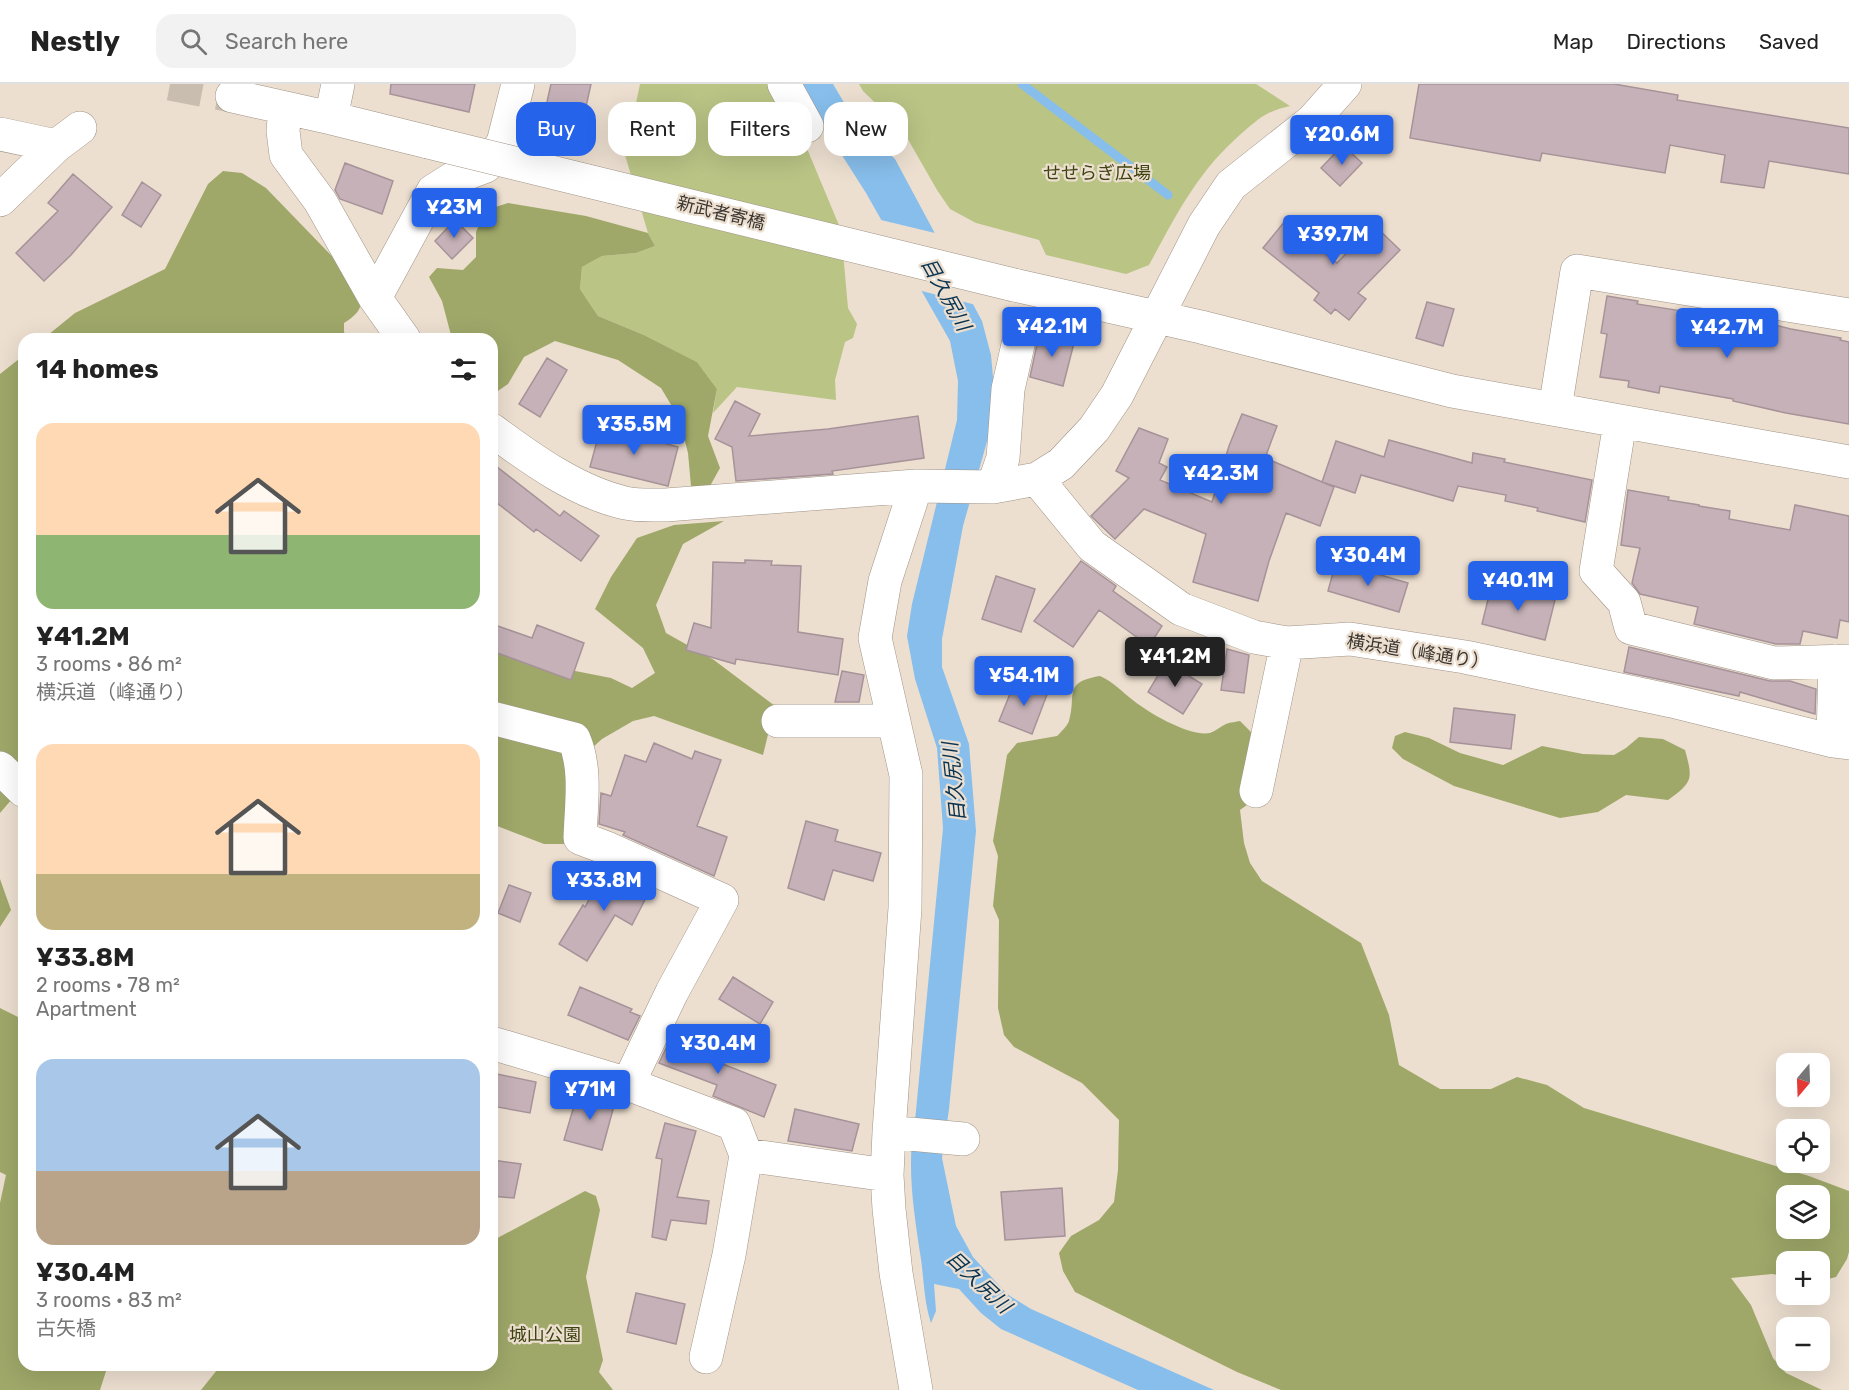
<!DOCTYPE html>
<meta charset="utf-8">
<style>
:root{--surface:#fff;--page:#f2f2f2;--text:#222;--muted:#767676;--line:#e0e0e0;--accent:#2563eb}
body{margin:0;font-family:Rubik,"Noto Sans JP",sans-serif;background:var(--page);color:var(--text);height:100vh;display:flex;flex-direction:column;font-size:22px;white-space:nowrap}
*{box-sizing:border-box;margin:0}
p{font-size:20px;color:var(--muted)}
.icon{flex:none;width:33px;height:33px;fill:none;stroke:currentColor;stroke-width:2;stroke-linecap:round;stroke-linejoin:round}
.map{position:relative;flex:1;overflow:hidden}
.side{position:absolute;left:18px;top:249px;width:480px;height:1038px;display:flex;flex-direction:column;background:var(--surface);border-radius:18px;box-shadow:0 6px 24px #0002}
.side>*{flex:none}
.hud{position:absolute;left:516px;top:18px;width:570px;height:54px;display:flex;gap:12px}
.needle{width:39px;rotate:199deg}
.fabs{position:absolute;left:1776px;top:969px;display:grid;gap:12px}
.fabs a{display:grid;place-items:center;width:54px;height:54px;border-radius:12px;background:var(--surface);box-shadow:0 6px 24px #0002;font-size:30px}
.price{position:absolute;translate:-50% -51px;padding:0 14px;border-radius:6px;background:var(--accent);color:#fff;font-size:20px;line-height:39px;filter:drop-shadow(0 2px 3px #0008)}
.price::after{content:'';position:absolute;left:50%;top:36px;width:18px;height:14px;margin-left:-9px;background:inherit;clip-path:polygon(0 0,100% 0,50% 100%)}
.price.current{background:#222;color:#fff}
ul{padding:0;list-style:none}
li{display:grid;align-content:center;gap:12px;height:318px;padding:0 18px}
li span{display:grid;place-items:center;height:186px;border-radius:18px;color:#555}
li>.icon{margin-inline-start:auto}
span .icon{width:108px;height:108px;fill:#fffc;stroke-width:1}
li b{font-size:26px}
h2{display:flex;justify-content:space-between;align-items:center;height:72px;padding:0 18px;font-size:26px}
.tag{padding:0 21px;border-radius:18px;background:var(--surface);box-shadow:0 6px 24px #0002;font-size:21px;line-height:54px}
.tag.current{background:var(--accent);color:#fff}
header{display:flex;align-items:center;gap:36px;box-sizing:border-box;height:84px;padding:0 30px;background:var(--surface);border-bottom:2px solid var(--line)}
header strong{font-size:28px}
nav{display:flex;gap:33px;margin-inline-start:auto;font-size:21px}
.search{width:420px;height:54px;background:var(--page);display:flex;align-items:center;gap:15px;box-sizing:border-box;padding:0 21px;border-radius:18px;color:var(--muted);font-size:22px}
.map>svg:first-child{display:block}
</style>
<header>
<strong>Nestly</strong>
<div class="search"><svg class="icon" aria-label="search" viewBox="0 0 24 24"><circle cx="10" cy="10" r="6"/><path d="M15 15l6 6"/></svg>Search here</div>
<nav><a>Map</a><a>Directions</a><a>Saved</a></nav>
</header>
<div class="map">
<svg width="1849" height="1306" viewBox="0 0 1849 1306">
<rect width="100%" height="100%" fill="#ecdfd0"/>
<path fill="#bac485" d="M 640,0 L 780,0 L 841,146 L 848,224 L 857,240 L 853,254 L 845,258 L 835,296 L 836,316 L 737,303 L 713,329 L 717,305 L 697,278 L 644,251 L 598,232 L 580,205 L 582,183 L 602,172 L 636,169 L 655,162 L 648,149 L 625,71 Z
M 859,0 L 1256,0 L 1290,22 C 1265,28 1261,33 1242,49 C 1197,88 1177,130 1149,181 L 1126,190 L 1046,171 L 1039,156 L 976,139 L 950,125 L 937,106 L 902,45 L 863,7 Z"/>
<path fill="#9fa869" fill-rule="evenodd" d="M 223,87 L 242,89 L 266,104 L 355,196 C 364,217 365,226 344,239 L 344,248 L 349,255 L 43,255 L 75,229 L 165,185 L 208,100 Z
M 508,119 L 586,132 L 648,149 L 655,162 L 636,169 L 602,172 L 582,183 L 580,205 L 598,232 L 644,251 L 697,278 L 717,305 L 708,352 L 720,384 L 710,402 L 691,402 L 688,369 L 679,334 L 661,304 L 618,276 L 555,257 L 524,273 L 508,300 L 492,311 L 492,255 L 452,255 L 442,217 L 429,193 L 437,184 L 463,186 L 476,173 L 476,148 L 486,126 Z
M 24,271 L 24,701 L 0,729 L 0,290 Z
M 724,437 L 683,460 L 656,521 L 666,549 L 714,576 L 775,622 L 763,671 L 654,632 L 633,637 L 602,655 L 582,673 L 575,740 L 565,760 L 544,760 L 492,740 L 492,494 L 499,556 L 509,574 L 611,594 L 632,604 L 655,589 L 643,564 L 595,525 L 611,493 L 637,454 L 674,441 Z
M 1100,592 C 1114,598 1122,608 1134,617 C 1149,629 1190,653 1210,649 C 1216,647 1221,642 1226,640 C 1231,638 1236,638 1240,637 L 1255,652 L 1262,710 L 1240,726 L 1244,759 L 1250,779 L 1262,797 L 1361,859 L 1389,931 L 1399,981 L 1440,1005 L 1491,1005 L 1517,993 L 1547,1001 L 1584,1024 L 1809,1092 L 1849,1107 L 1849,1168 L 1847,1175 L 1836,1193 L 1820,1197 L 1820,1178 L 1786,1178 L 1786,1192 L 1772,1190 L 1731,1194 L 1751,1221 L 1773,1274 L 1786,1289 L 1822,1306 L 1281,1306 L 1237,1288 L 1075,1208 L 1063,1187 L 1059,1169 L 1071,1152 L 1099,1136 L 1114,1118 L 1118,1086 L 1119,1036 L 1082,999 L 1014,963 L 1004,951 L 998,924 L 999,836 L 993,822 L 998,772 L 993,757 L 1007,671 L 1017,659 L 1057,652 C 1061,648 1067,642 1069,637 C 1077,612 1062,598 1100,592 ZM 1786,1112 L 1820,1112 L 1820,1144 L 1786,1144 Z
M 1405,648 L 1429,654 L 1460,669 L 1503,681 L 1542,662 L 1583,670 L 1614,671 L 1626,664 L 1639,653 L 1663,655 L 1685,666 C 1693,695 1693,698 1668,716 L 1626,711 L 1598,728 L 1560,734 L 1454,702 L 1403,675 L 1392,664 L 1395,652 Z
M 0,795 L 11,826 L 0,843 Z
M 0,924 L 24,936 L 24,1281 L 108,1281 L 100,1306 L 0,1306 L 0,1119 L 6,1091 L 0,1088 Z
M 585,1107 L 596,1112 L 600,1126 L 586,1193 L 603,1276 L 599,1288 L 613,1306 L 201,1306 L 221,1281 L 492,1281 L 492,1157 Z"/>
<path fill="#87beeb" d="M 801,0 L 833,0 L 855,37 L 895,75 L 982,237 L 991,271 L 996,326 L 963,442 L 942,555 L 942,583 L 969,660 L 976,747 L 949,1025 L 942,1074 L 956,1142 L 973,1173 L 1007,1210 L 1031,1225 L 1214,1306 L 1138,1306 L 1001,1245 L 981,1229 L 959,1205 L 934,1200 L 936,1227 L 931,1239 C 924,1217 924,1197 921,1175 C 914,1129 906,1082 915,1037 L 943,744 L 937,664 L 915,595 L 907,552 L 912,520 L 957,336 L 958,297 L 950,257 L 866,109 L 810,21 Z"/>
<path fill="#ecdfd0" d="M 877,135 L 939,150 L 976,221 L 918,206 Z"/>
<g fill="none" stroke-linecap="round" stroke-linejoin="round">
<path stroke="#87beeb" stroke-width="9" d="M 1022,0 L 1168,111"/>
</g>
<path fill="#c5b1b7" stroke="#a69399" stroke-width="1.5" d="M 391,0 L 475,0 L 469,28 L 390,10 Z
M 551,0 L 591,0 L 579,54 L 541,45 Z
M 1419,0 L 1614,0 L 1678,11 L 1677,16 L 1849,44 L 1849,90 L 1769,77 L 1764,104 L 1721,98 L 1725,71 L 1670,61 L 1665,89 L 1542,69 L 1540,77 L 1410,54 Z
M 1343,61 L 1362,79 L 1340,102 L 1321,84 Z
M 345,79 L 393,97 L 382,130 L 340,115 L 335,106 Z
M 73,90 L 112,123 L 71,171 L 44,197 L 16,169 L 58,127 L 48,119 Z
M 142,98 L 161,111 L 141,143 L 122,131 Z
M 455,136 L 473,154 L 452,175 L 435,157 Z
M 1285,137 L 1337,179 L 1374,141 L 1400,166 L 1358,209 L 1366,215 L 1349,236 L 1335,225 L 1331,230 L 1314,216 L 1319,209 L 1263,164 Z
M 1607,212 L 1638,217 L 1637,220 L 1694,229 L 1695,225 L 1738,232 L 1791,245 L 1841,254 L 1840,256 L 1849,258 L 1849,340 L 1786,329 L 1733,317 L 1733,315 L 1660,302 L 1659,309 L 1628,303 L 1629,297 L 1600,293 L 1607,250 L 1601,249 Z
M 1427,218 L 1454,225 L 1443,262 L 1416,254 Z
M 1040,246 L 1075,255 L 1063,302 L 1030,293 Z
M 547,274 L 567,286 L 540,333 L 519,320 Z
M 735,317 L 760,330 L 749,352 L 828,345 L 918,332 L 924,374 L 832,387 L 833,390 L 736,397 L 732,363 L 715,355 Z
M 1242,330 L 1277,342 L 1265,374 L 1334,403 L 1320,442 L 1286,429 L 1269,477 L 1258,517 L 1193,498 L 1206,450 L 1144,425 L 1115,455 L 1091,432 L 1129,394 L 1116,387 L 1139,344 L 1168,355 L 1159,379 L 1167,383 L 1160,396 L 1212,418 L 1229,362 Z
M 601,342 L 678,363 L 668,402 L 590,383 Z
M 1389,356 L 1472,379 L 1473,369 L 1505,375 L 1504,378 L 1592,396 L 1585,438 L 1537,427 L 1538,424 L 1505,417 L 1506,411 L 1458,402 L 1453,417 L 1361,391 L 1355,409 L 1322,398 L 1336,357 L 1384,373 Z
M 492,379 L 560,432 L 564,427 L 599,452 L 581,477 L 536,445 L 534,448 L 492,415 Z
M 1628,406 L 1669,413 L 1668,416 L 1699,421 L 1699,422 L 1730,427 L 1729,435 L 1790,446 L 1795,421 L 1849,432 L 1849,538 L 1840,536 L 1837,554 L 1803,547 L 1800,560 L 1776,560 L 1694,540 L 1698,523 L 1640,510 L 1632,499 L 1640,464 L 1621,461 Z
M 745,476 L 772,477 L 771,481 L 801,482 L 798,548 L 843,555 L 838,591 L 736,575 L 735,580 L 686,566 L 694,539 L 711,544 L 713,478 L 745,479 Z
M 1081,477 L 1116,502 L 1113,507 L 1162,542 L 1149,562 L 1099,526 L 1073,563 L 1034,537 Z
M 1336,478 L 1408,499 L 1399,528 L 1328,507 Z
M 996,492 L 1035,505 L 1021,548 L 982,535 Z
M 1492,499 L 1555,516 L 1545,556 L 1482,540 Z
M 492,540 L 532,554 L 537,541 L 584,559 L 571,596 L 492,567 Z
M 1629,563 L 1770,597 L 1790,597 L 1816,605 L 1815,630 L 1740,608 L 1739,612 L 1624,588 Z
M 1227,565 L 1249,571 L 1244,609 L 1221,606 Z
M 1166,578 L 1202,600 L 1183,630 L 1148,608 Z
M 842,587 L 864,591 L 859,618 L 835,618 Z
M 1016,595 L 1048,608 L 1032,650 L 999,637 Z
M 1454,624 L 1515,631 L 1511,665 L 1450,658 Z
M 654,659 L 692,675 L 695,667 L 721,676 L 697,742 L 727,753 L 714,792 L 623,751 L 625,748 L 599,740 L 601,709 L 611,712 L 625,671 L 646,678 Z
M 806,737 L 838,746 L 835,757 L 881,769 L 873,797 L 833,786 L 824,816 L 788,804 Z
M 606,784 L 651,804 L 632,841 L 615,831 L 587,877 L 559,860 L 583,821 L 585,823 Z
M 509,801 L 531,809 L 520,838 L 498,829 Z
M 733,893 L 773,918 L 760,940 L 719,915 Z
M 580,903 L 632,925 L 630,928 L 640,932 L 628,956 L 568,931 Z
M 675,945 L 701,955 L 695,969 L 776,1001 L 764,1033 L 713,1012 L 717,1001 L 659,979 Z
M 497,990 L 536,998 L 530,1029 L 492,1022 Z
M 578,1008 L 615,1018 L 602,1066 L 564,1056 Z
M 795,1025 L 859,1040 L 852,1067 L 788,1057 Z
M 665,1039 L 696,1047 L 677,1113 L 709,1117 L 706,1140 L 671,1136 L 666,1156 L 652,1153 L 662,1075 L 656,1074 Z
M 492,1076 L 521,1080 L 514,1114 L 492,1112 Z
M 1062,1104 L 1065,1152 L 1005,1156 L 1001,1108 Z
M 636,1209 L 685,1220 L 676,1260 L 627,1248 Z"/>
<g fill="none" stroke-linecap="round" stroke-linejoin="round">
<path stroke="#c9bdb0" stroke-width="33" stroke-dasharray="33 16" stroke-linecap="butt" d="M 170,0 L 232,12"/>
<defs>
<path id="minor" d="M 784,0 L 807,42
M 232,12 L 331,34 L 428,58
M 285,24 L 283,47 L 286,71 L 320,117 L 375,214 L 404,255
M 331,34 L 338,0
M 0,50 L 56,62
M 0,116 L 56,62 L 80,44
M 1014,201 L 1201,243 L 1452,307 L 1849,378
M 375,214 L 433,107 L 452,95 L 486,82 L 503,59 L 518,0
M 1555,325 L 1577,187 L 1849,231
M 1620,338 L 1596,487 L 1624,518 L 1631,544 L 1774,579 L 1849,577
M 492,346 C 531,375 577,408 625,419 C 638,422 653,421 666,421 L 916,402 L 993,403 L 1037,395 L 1061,380 L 1094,345 L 1117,311 L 1204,141 L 1231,101 L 1312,37 L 1345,0
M 1037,395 L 1092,462 L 1181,525 L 1254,553 L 1287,559 L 1350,555 L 1465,573 L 1672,617 L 1833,657 L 1849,659
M 916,402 L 885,497 L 875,554 L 906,691 L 905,824 L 889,1048 L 887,1091 L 889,1125 L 896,1189 L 916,1306
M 993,403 L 1003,374 L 1008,305 L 1022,243
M 492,634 L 574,655 C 587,685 581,722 580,754 L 609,765 L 722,816 L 672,908 L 628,1000
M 778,637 L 894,637
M 1833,657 L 1835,577
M 0,684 L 24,707
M 1256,707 L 1287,559
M 492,959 L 628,1000 L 734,1040 L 746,1071 L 887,1091
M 889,1048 L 963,1055
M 706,1273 L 729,1171 L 746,1071"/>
</defs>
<use href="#minor" stroke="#a09386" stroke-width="34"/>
<use href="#minor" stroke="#fff" stroke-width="33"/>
<defs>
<path id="minor-bridge" d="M 428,58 L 1014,201"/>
</defs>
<use href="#minor-bridge" stroke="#a09386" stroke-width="34" stroke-linecap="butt"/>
<use href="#minor-bridge" stroke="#fff" stroke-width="33"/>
</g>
<g text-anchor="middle" stroke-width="4.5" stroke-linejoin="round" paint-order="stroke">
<g font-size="18" fill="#3d4211" stroke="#ecdfd0">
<text x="1097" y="95">せせらぎ広場</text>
<text x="545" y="1257">城山公園</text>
</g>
<g font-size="18" fill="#3b3630" stroke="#ecdfd0">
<text transform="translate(721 129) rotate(14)" y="6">新武者寄橋</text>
<text transform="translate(1418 568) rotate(9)" y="6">横浜道（峰通り）</text>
</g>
<g font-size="20" font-style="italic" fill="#083452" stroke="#ecdfd0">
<text transform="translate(946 210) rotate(61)" y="7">目久尻川</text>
<text transform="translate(954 698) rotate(-96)" y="7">目久尻川</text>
<text transform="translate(979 1198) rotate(43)" y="7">目久尻川</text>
</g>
</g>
</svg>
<div class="fabs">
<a><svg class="needle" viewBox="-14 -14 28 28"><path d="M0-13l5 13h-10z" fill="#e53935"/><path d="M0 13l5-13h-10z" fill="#767676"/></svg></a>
<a><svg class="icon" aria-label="locate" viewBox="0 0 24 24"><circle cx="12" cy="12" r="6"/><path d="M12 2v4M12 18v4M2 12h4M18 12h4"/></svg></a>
<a><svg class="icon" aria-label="layers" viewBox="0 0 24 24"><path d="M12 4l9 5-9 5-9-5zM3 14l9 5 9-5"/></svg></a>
<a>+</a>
<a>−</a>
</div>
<b class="price" style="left:1342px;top:82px">¥20.6M</b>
<b class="price" style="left:454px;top:155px">¥23M</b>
<b class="price" style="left:1333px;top:182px">¥39.7M</b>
<b class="price" style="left:1052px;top:274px">¥42.1M</b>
<b class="price" style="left:1727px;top:275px">¥42.7M</b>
<b class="price" style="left:634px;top:372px">¥35.5M</b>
<b class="price" style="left:1221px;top:421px">¥42.3M</b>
<b class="price" style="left:1368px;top:503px">¥30.4M</b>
<b class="price" style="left:1518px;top:528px">¥40.1M</b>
<b class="price current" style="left:1175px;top:604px">¥41.2M</b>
<b class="price" style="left:1024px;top:623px">¥54.1M</b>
<b class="price" style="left:604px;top:828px">¥33.8M</b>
<b class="price" style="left:718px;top:991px">¥30.4M</b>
<b class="price" style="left:590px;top:1037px">¥71M</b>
<div class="hud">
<a class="tag current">Buy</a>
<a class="tag">Rent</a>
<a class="tag">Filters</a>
<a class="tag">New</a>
</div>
<section class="side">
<h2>14 homes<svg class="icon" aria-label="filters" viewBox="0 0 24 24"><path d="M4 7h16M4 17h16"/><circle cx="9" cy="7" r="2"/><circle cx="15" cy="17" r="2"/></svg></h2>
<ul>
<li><span style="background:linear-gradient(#ffd9b3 60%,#8fb573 0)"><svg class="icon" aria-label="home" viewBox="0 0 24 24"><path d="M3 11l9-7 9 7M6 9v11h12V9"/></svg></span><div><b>¥41.2M</b><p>3 rooms · 86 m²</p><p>横浜道（峰通り）</p></div></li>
<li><span style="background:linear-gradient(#ffd9b3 70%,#c2b280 0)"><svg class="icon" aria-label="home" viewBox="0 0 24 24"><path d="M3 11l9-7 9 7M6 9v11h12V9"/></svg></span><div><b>¥33.8M</b><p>2 rooms · 78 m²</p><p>Apartment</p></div></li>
<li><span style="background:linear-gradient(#a9c7e8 60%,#b9a48a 0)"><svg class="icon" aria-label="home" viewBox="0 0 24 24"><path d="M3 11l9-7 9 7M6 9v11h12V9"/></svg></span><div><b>¥30.4M</b><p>3 rooms · 83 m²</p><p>古矢橋</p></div></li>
</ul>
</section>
</div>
